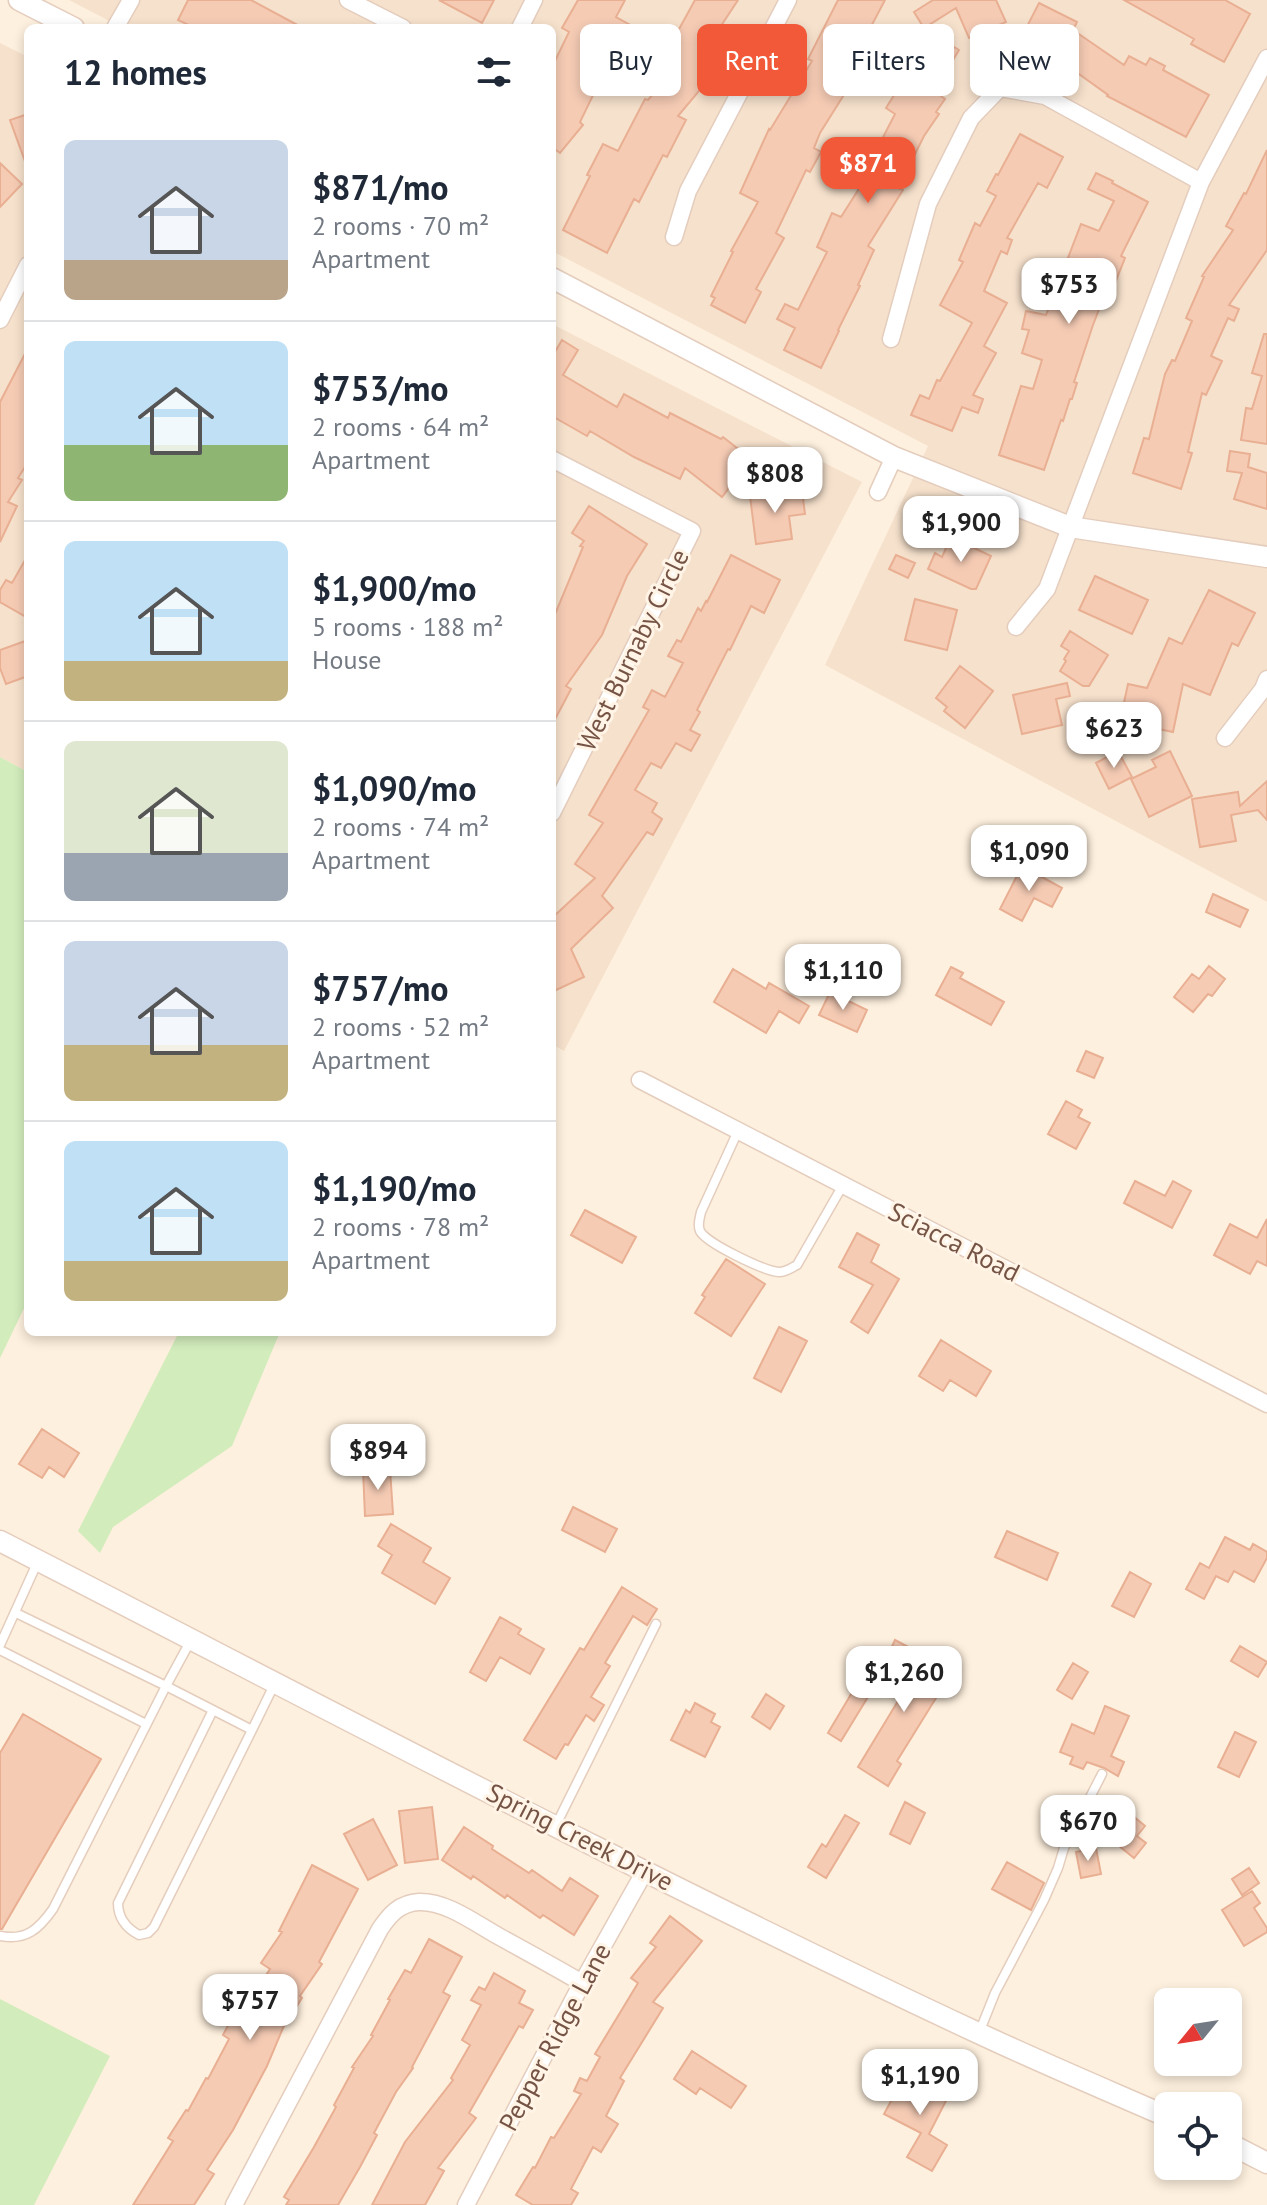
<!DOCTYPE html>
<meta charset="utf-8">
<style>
:root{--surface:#fff;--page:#f2f2f3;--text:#1f2937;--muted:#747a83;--line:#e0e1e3;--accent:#f25939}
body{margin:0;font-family:"PT Sans",sans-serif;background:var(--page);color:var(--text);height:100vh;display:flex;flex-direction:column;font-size:30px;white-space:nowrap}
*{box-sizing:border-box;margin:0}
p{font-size:26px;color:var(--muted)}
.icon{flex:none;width:44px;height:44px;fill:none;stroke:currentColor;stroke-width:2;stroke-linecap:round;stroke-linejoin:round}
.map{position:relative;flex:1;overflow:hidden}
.sheet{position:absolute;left:24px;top:24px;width:532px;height:1312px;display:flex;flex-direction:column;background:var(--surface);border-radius:12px;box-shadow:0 4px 12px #0003}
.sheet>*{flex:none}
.hud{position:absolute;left:580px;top:24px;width:566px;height:72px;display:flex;gap:16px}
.needle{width:52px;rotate:240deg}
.buttons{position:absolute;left:1154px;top:1988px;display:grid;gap:16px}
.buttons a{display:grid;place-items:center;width:88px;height:88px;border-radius:12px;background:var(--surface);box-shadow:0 4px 12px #0003;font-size:40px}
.price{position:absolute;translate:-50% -68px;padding:0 18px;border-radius:16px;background:#fff;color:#222;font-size:26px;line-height:52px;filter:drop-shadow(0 2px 4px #0008)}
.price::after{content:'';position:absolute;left:50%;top:48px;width:24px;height:18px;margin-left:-12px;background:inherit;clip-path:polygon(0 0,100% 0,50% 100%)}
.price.active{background:var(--accent);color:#fff}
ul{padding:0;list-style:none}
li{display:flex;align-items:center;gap:24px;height:200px;padding:0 40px}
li+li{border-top:2px solid var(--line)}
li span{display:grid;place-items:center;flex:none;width:224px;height:160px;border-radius:12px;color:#555}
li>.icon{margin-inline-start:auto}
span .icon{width:96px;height:96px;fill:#fffc;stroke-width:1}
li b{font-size:34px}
h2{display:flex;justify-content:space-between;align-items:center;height:96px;padding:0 40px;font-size:34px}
.tag{padding:0 28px;border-radius:12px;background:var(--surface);box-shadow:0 4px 12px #0003;font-size:28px;line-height:72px}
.tag.active{background:var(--accent);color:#fff}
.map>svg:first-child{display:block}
</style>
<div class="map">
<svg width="1267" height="2205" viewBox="0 0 1267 2205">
<rect width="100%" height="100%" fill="#fef0de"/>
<path fill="#f6e1cc" d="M 69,0 L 1267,0 L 1267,902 L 825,665 L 928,446 L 552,251 L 552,28 L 123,28 Z
M 0,43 L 28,57 L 28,772 L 0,757 Z
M 552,324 L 862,482 L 564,1051 L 552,1044 Z"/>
<path fill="#d2ecbc" d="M 0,757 L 28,772 L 28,1300 L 0,1358 Z
M 179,1332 L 280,1332 L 232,1446 L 113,1527 L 100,1553 L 78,1531 Z
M 0,1999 L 110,2056 L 34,2205 L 0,2205 Z"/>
<path fill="#f5cbb4" stroke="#e9af93" stroke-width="2" d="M 188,0 L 251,0 L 303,28 L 195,28 L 178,20 Z
M 439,0 L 494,0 L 482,23 Z
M 578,0 L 625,0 L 616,17 L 632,26 L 614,58 L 612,56 L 580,122 L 583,125 L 560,153 L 552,147 L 552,67 L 569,32 L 562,28 Z
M 695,0 L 738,0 L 721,26 L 729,31 L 705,76 L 709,79 L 678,116 L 686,120 L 667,157 L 663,155 L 639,202 L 634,199 L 607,253 L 563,230 L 590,176 L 587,175 L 603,144 L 618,151 L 645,99 L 648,100 L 668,76 L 659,68 L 680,43 L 673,40 Z
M 838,0 L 885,0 L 838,89 L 845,93 L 820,133 L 814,148 L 821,152 L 810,172 L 806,170 L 776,233 L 784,238 L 756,289 L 761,292 L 745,323 L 711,305 L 715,298 L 711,296 L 733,252 L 731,251 L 758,202 L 740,193 L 769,129 L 770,130 L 812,61 L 808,59 Z
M 933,0 L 996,0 L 1006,22 L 969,38 L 956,8 L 924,28 L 914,12 Z
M 1124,0 L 1225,0 L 1250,14 L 1224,62 L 1191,44 L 1194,39 Z
M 1039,3 L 1077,22 L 1073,30 L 1124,65 L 1129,56 L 1146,65 L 1150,58 L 1165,66 L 1163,70 L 1209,95 L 1186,137 L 1107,96 L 1108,95 L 1076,72 L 1071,79 L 1058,70 L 1061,66 L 1018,44 Z
M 933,34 L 959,50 L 934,91 L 945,99 L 936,112 L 939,114 L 924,136 L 898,188 L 903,190 L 868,246 L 874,250 L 858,285 L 860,286 L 838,330 L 839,331 L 821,368 L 784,350 L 795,328 L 777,319 L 785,304 L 798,310 L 827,252 L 817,247 L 832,213 L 841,217 L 860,187 L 855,184 L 869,161 L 853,153 L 860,140 L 877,149 L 895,114 L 886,108 L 896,92 L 883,84 L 895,66 L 908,74 Z
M 28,114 L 28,164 L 26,164 L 10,120 Z
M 1020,134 L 1063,157 L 1047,188 L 1038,183 L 1007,238 L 1012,240 L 1007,254 L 1001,251 L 984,291 L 1007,303 L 984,346 L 996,353 L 973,395 L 983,399 L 978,413 L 962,407 L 952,431 L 911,415 L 920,395 L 929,399 L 937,380 L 940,381 L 972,323 L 940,305 L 963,262 L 959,260 L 975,223 L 980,226 L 996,196 L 987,191 L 996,174 L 998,175 Z
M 1267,150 L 1267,250 L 1229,305 L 1239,309 L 1234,321 L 1228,318 L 1211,356 L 1222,361 L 1206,395 L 1202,393 L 1188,452 L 1192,453 L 1181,489 L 1133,473 L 1144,438 L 1149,439 L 1165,374 L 1172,360 L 1175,361 L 1192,321 L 1186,318 L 1204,277 L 1202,276 L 1233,230 L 1226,226 L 1244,193 L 1246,194 Z
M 0,163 L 22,184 L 0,207 Z
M 1096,173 L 1113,181 L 1112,183 L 1148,202 L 1121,256 L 1125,258 L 1115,283 L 1110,281 L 1093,325 L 1074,382 L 1077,383 L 1072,399 L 1070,399 L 1063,421 L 1061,420 L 1044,470 L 999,455 L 1021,386 L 1033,389 L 1042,360 L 1022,353 L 1029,330 L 1022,329 L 1026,311 L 1046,315 L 1081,224 L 1099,231 L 1114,201 L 1088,189 Z
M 1264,334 L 1267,334 L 1267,444 L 1241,440 L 1246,408 L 1252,409 L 1262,376 L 1252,373 Z
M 562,340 L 578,350 L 563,375 L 617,407 L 624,394 L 668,418 L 670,413 L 721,439 L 723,437 L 751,459 L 722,497 L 685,468 L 680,479 L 634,457 L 590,431 L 587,436 L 552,416 L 552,357 Z
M 28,348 L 28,462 L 18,478 L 22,480 L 8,502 L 17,506 L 0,542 L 0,402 Z
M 1230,451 L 1250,454 L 1248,467 L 1267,473 L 1267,509 L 1234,499 L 1242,473 L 1227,471 Z
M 802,490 L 805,514 L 789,516 L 792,539 L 756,544 L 750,496 Z
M 589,506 L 647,544 L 627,576 L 602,635 L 566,686 L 571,689 L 552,725 L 552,609 L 556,612 L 583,547 L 580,546 L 584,541 L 572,533 Z
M 951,537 L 991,556 L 976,589 L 971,589 L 928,569 L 935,553 L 942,557 Z
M 28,555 L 28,618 L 0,602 L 0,590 L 6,580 L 12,583 Z
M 731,555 L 780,580 L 764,613 L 751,606 L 730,650 L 728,649 L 697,710 L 700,712 L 690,730 L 700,735 L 691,751 L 676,743 L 661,768 L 651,763 L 635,790 L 657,803 L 652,812 L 662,819 L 653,835 L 647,832 L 602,896 L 613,908 L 571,949 L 584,977 L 552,992 L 552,918 L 595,878 L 575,864 L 603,823 L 589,815 L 649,710 L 643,707 L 652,690 L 665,697 L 683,663 L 668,656 L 677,640 L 681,642 L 698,608 L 701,611 L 706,601 L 707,602 Z
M 896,555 L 915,563 L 908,578 L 889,569 Z
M 1095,576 L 1148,600 L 1132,634 L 1079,610 Z
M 1209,590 L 1255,613 L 1238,646 L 1232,643 L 1210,695 L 1183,684 L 1173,732 L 1120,721 L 1128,684 L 1147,688 L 1169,638 L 1182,644 Z
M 915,599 L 957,610 L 947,650 L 905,640 Z
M 1070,631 L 1108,655 L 1089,686 L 1083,686 L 1060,671 L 1066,661 L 1064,659 L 1069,651 L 1061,646 Z
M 28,640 L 28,676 L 6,684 L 0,668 L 0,650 Z
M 960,666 L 993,691 L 965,728 L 944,711 L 947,707 L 936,698 Z
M 1067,683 L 1070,696 L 1056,699 L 1062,725 L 1022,734 L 1013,695 Z
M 1118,751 L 1132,777 L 1109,789 L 1096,763 Z
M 1170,751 L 1192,796 L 1149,817 L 1131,779 L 1156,767 L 1152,760 Z
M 1267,781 L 1267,820 L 1258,810 L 1231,815 L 1236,841 L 1200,847 L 1192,799 L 1238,792 L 1240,806 Z
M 1022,866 L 1062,888 L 1052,907 L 1034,898 L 1022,921 L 1000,909 Z
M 1213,894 L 1248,910 L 1240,927 L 1206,912 Z
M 1209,966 L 1225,979 L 1212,996 L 1208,994 L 1193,1012 L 1174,997 L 1192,974 L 1199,979 Z
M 951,967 L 963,973 L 960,978 L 1004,1002 L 991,1025 L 936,995 Z
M 733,969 L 766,989 L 769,983 L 809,1006 L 799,1023 L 779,1011 L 766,1033 L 714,1002 Z
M 830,992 L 867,1010 L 857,1032 L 819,1015 Z
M 1086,1051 L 1103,1058 L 1094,1078 L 1077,1071 Z
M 1066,1101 L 1082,1110 L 1078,1117 L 1090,1123 L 1076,1149 L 1048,1134 Z
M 1135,1181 L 1165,1196 L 1173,1181 L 1191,1191 L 1172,1228 L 1124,1203 Z
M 585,1210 L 636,1237 L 622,1263 L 571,1235 Z
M 1267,1219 L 1267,1266 L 1257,1261 L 1250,1274 L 1214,1255 L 1230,1224 L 1257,1238 Z
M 857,1233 L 879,1245 L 871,1262 L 899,1279 L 868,1333 L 851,1322 L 873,1285 L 839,1267 Z
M 726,1259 L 765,1284 L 731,1336 L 695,1313 L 705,1297 L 702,1295 Z
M 779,1327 L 807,1341 L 781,1392 L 754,1378 Z
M 941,1340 L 991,1371 L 976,1396 L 950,1380 L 943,1391 L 919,1376 Z
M 42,1429 L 79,1453 L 64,1477 L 49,1467 L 42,1478 L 19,1464 Z
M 390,1469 L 393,1514 L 365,1516 L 363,1470 Z
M 573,1507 L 617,1529 L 605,1552 L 562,1530 Z
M 391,1524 L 431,1548 L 423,1562 L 450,1578 L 435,1604 L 382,1573 L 392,1555 L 378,1546 Z
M 1007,1531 L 1058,1553 L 1047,1580 L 995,1557 Z
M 1225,1537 L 1250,1550 L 1253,1544 L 1267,1552 L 1267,1558 L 1254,1582 L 1234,1571 L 1228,1582 L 1216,1576 L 1204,1599 L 1186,1589 L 1200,1563 L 1209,1568 Z
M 1130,1572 L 1151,1584 L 1134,1617 L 1112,1606 Z
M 622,1587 L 657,1609 L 647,1625 L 633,1616 L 605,1663 L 610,1666 L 591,1697 L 604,1705 L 594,1721 L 586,1715 L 568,1745 L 565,1744 L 556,1759 L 524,1740 L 580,1648 L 584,1650 Z
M 500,1617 L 521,1629 L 518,1634 L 544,1649 L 530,1674 L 500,1657 L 486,1681 L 470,1672 Z
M 895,1640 L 950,1669 L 940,1689 L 941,1690 L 897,1761 L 901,1764 L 888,1786 L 858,1767 L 918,1668 L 889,1653 Z
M 1240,1646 L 1267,1662 L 1258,1677 L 1231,1661 Z
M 1073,1663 L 1088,1672 L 1072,1699 L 1057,1690 Z
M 860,1679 L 874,1687 L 841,1741 L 828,1733 Z
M 766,1694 L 784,1706 L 770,1729 L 752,1717 Z
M 695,1703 L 715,1714 L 711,1722 L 720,1727 L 705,1757 L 671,1740 L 686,1710 L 690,1713 Z
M 1105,1706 L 1129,1716 L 1111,1756 L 1124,1762 L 1118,1776 L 1104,1768 L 1087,1762 L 1083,1769 L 1070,1764 L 1073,1757 L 1060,1752 L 1072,1724 L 1094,1734 Z
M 23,1714 L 101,1759 L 2,1929 L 0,1929 L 0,1753 Z
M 1235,1732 L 1256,1742 L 1239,1777 L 1218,1767 Z
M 905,1802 L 925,1813 L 910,1844 L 890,1834 Z
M 432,1807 L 438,1859 L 405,1863 L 399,1811 Z
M 845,1815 L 859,1823 L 826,1878 L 808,1867 L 822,1844 L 826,1847 Z
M 1133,1816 L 1145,1826 L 1137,1836 L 1146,1843 L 1134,1858 L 1113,1841 Z
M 373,1819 L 397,1865 L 368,1880 L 344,1834 Z
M 464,1827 L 493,1846 L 492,1849 L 529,1873 L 532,1870 L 562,1891 L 570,1878 L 598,1896 L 574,1935 L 543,1915 L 540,1918 L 507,1895 L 505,1898 L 473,1876 L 471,1879 L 442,1860 Z
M 1096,1848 L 1101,1874 L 1081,1878 L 1076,1852 Z
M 1007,1862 L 1044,1883 L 1031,1910 L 992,1889 Z
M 312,1865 L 358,1889 L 319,1962 L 322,1964 L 300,1996 L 302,1998 L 283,2028 L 267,2066 L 233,2130 L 207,2170 L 214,2174 L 194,2205 L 133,2205 L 173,2141 L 168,2138 L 186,2110 L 188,2111 L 206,2078 L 208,2079 L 229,2039 L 223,2035 L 238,2006 L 244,2009 L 270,1969 L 261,1963 L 282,1932 L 279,1931 Z
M 1249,1868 L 1259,1883 L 1242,1895 L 1232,1879 Z
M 1252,1891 L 1260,1903 L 1254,1908 L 1267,1928 L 1267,1932 L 1244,1946 L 1222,1910 Z
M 670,1916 L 702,1941 L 653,2002 L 663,2008 L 620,2078 L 624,2081 L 606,2116 L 618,2124 L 601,2152 L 593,2147 L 571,2189 L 578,2193 L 571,2205 L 533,2205 L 516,2195 L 533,2167 L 535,2168 L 551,2137 L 554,2138 L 581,2094 L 574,2091 L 580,2078 L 587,2081 L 600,2057 L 595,2054 L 638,1983 L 631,1978 L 656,1947 L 650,1943 Z
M 429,1939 L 462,1957 L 443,1992 L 450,1996 L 412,2067 L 413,2068 L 396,2092 L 374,2133 L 377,2135 L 360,2167 L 338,2205 L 286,2205 L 289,2200 L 284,2197 L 314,2147 L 336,2107 L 334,2105 L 354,2068 L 352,2067 L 373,2036 L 371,2035 L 390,2000 L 388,1999 L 405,1970 L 411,1973 Z
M 494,1973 L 525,1991 L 519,2003 L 533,2010 L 523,2028 L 519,2026 L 469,2113 L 476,2118 L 438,2168 L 444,2171 L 425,2205 L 372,2205 L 405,2142 L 453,2080 L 451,2078 L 470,2045 L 462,2040 L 481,2005 L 471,2000 L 479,1987 L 485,1990 Z
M 692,2051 L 746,2086 L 731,2108 L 700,2088 L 696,2094 L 674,2079 Z
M 906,2073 L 922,2081 L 923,2078 L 950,2093 L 929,2134 L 947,2145 L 932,2171 L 907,2157 L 921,2133 L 884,2114 Z"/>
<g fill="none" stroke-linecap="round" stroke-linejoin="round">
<defs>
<path id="service" d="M 738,1131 L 701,1212 C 700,1218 697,1224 700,1231 C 706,1243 764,1271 779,1272 C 786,1272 791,1268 797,1265 L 843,1185
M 191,1640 L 166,1686 L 252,1730 L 275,1683
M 0,1645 L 38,1561
M 0,1650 L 146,1724
M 213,1710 L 118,1903 C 118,1918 126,1928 139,1935 L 148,1933 L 154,1927 L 252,1730
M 556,1825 L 656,1624
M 0,1936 C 26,1941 39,1929 53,1909 L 166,1686 L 16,1613
M 979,2033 L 995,1993 L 1044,1900 L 1058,1868 L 1064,1848 L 1102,1774"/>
<path id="minor" d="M 348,0 L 403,28
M 115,28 L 131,0
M 520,28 L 534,0
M 674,237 L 688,191 L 788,0
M 0,320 L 28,265
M 891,339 L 928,204 L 971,118 L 1000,88 L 1045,96 L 1201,182
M 552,459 L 692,531 L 552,813
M 878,492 L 894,457
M 1016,627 L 1047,589 L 1201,182 L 1267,58
M 1225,738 L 1263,689 L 1267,679
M 640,1080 L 1267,1404
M 234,2205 L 380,1929 C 390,1914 400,1903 419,1902 C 447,1901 476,1924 500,1937 C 527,1952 555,1967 582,1983
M 466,2205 L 582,1983 L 645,1871"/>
<path id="tertiary" d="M 19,0 L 74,28
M 552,278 L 894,457 L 1070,527 L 1267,557
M 0,1541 C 324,1707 646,1878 976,2032 C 1040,2062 1104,2089 1168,2117
M 1228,2143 L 1267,2163"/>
</defs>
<use href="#service" stroke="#e4cdbd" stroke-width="11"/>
<use href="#minor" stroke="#e4cdbd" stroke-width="19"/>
<use href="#tertiary" stroke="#e4cdbd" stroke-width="23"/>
<use href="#service" stroke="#fff" stroke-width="8"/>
<use href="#minor" stroke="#fff" stroke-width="16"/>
<use href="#tertiary" stroke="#fff" stroke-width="20"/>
</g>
<g text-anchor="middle" stroke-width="6" stroke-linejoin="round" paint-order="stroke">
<g font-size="26" fill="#765445" stroke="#fff4e6">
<text transform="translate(633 650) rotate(-64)" y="9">West Burnaby Circle</text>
<text transform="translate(954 1242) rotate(27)" y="9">Sciacca Road</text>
<text transform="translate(580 1837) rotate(27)" y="9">Spring Creek Drive</text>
<text transform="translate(555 2037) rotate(-62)" y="9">Pepper Ridge Lane</text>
</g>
</g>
</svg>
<div class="buttons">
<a><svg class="needle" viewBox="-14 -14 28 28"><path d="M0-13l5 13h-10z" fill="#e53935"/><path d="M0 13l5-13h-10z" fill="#747a83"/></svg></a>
<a><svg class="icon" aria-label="locate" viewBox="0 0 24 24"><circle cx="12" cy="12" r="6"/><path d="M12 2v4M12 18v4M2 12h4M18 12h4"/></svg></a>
</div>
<b class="price active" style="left:868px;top:205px">$871</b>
<b class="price" style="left:1069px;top:326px">$753</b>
<b class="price" style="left:775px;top:515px">$808</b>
<b class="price" style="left:961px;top:564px">$1,900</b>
<b class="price" style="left:1114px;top:770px">$623</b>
<b class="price" style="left:1029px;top:893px">$1,090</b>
<b class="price" style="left:843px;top:1012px">$1,110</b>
<b class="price" style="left:378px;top:1492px">$894</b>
<b class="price" style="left:904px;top:1714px">$1,260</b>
<b class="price" style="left:1088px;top:1863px">$670</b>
<b class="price" style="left:250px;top:2042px">$757</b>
<b class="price" style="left:920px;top:2117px">$1,190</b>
<div class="hud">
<a class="tag">Buy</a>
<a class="tag active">Rent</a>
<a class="tag">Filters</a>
<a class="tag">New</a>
</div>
<section class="sheet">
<h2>12 homes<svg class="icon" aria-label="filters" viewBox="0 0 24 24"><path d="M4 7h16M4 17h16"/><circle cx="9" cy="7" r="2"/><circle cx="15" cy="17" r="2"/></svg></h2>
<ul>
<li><span style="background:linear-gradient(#c9d6e8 75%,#b9a48a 0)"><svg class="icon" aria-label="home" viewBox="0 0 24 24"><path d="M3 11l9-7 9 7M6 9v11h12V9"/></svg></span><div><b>$871/mo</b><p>2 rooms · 70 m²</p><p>Apartment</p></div></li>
<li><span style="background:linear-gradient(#bfe0f5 65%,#8fb573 0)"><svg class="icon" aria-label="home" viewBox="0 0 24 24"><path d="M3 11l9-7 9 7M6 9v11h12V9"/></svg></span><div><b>$753/mo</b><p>2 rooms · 64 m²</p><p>Apartment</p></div></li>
<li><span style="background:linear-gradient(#bfe0f5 75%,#c2b280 0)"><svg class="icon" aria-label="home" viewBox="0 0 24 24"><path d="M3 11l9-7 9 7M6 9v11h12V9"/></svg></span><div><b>$1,900/mo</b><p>5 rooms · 188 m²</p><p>House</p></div></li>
<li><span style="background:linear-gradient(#dfe7d0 70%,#9aa5b1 0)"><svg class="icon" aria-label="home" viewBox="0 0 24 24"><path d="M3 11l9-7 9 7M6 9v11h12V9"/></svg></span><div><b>$1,090/mo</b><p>2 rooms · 74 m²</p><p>Apartment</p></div></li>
<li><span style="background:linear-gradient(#c9d6e8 65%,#c2b280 0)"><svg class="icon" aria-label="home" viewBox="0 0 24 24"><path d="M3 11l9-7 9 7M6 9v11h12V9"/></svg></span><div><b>$757/mo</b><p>2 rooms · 52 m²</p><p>Apartment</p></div></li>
<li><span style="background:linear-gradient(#bfe0f5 75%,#c2b280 0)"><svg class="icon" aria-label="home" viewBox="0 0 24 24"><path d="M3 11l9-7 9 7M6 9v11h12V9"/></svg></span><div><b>$1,190/mo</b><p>2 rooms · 78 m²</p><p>Apartment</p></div></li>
</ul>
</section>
</div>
